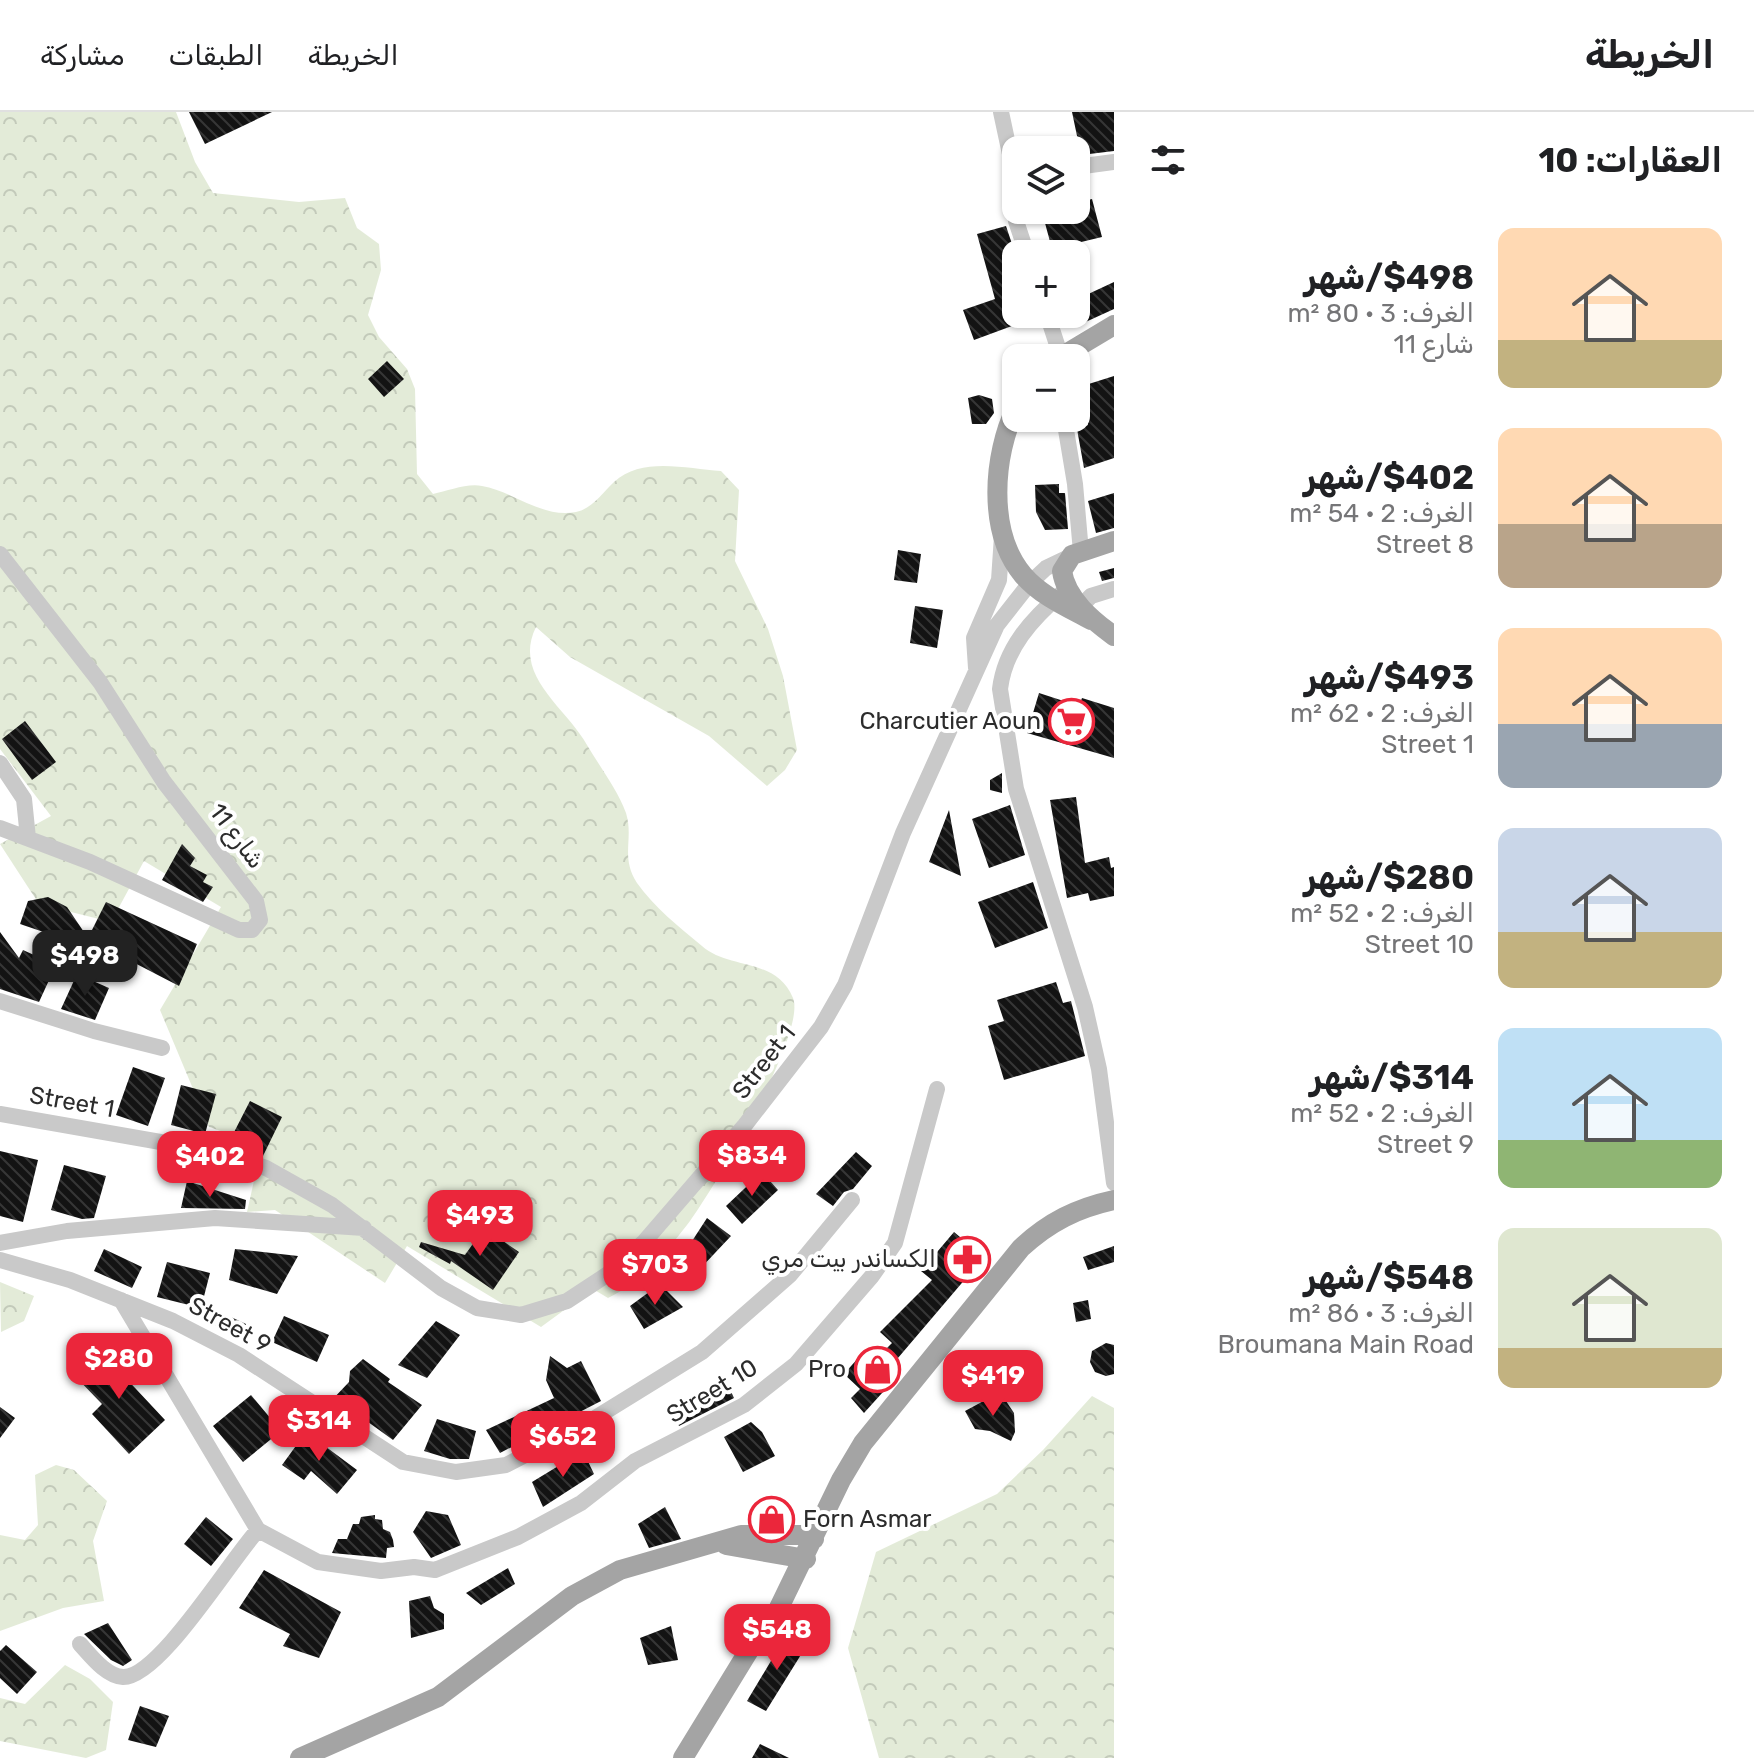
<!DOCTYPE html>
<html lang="ar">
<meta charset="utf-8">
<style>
:root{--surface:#fff;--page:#f2f2f2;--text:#202124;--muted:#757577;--line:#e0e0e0;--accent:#eb263b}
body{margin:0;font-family:Rubik,Cairo,sans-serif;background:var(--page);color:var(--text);direction:rtl;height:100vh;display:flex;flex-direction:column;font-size:30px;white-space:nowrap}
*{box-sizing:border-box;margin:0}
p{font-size:26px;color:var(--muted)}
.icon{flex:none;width:44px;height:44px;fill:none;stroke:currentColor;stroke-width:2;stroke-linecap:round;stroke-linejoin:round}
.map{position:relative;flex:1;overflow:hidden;direction:ltr}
.side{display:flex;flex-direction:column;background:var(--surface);width:640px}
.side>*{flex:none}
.tools{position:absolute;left:1002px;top:24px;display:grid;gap:16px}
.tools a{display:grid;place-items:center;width:88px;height:88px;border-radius:16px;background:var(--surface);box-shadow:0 2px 6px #0004;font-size:40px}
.price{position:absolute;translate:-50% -68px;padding:0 18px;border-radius:16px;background:var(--accent);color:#fff;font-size:26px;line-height:52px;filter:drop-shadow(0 2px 4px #0008)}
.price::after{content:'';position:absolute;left:50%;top:48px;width:24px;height:18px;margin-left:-12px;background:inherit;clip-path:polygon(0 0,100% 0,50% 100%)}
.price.current{background:#222;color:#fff}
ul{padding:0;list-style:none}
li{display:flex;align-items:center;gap:24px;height:200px;padding:0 32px}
li span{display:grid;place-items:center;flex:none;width:224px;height:160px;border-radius:16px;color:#555}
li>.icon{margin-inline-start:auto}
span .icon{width:96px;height:96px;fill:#fffc;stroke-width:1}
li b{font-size:34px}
h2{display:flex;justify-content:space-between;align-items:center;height:96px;padding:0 32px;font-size:34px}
header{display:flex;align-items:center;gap:48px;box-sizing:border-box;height:112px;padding:0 40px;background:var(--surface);border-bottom:2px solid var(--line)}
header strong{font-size:38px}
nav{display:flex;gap:44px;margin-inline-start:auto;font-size:28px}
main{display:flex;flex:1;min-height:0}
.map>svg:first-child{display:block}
</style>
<header>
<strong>الخريطة</strong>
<nav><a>الخريطة</a><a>الطبقات</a><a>مشاركة</a></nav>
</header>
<main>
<section class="side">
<h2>العقارات: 10<svg class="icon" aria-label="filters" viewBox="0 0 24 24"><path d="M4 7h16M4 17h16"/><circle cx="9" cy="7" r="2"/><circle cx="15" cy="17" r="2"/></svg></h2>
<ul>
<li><span style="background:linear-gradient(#ffd9b3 70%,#c2b280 0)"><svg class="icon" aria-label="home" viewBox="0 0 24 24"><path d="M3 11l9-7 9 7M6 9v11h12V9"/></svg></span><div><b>$498/شهر</b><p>الغرف: 3 · 80 m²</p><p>شارع 11</p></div></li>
<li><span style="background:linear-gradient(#ffd9b3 60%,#b9a48a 0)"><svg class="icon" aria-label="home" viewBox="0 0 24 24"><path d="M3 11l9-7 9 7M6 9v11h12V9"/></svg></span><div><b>$402/شهر</b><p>الغرف: 2 · 54 m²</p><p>Street 8</p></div></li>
<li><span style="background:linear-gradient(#ffd9b3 60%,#9aa5b1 0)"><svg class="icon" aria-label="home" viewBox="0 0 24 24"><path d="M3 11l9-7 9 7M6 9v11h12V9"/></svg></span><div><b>$493/شهر</b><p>الغرف: 2 · 62 m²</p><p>Street 1</p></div></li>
<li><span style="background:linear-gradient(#c9d6e8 65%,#c2b280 0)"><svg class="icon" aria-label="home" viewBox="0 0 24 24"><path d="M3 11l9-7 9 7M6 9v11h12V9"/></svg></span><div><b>$280/شهر</b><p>الغرف: 2 · 52 m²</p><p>Street 10</p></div></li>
<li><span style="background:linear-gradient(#bfe0f5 70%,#8fb573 0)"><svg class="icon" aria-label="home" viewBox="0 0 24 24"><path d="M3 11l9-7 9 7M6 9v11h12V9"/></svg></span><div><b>$314/شهر</b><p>الغرف: 2 · 52 m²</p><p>Street 9</p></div></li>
<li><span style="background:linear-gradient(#dfe7d0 75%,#c2b280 0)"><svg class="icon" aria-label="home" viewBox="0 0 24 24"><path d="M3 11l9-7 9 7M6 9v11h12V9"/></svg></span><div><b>$548/شهر</b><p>الغرف: 3 · 86 m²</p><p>Broumana Main Road</p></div></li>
</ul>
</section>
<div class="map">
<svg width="1114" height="1646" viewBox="0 0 1114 1646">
<defs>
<pattern id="forest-crowns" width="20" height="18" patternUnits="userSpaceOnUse" patternTransform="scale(2)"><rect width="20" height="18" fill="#e3ebd8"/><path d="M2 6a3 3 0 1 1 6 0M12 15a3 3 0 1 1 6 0" fill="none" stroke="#c3caba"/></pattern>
<pattern id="building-back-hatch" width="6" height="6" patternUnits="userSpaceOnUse" patternTransform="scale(2)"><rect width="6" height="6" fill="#131313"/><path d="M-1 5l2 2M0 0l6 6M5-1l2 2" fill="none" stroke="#363636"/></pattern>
</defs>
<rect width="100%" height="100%" fill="#fff"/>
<path fill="url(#forest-crowns)" d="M 0,0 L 176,0 L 195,50 L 213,81 L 299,90 L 345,86 L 357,116 L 379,132 L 381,158 L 368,203 L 379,225 L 407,257 L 415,277 L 417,362 L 433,382 C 448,379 467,371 482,374 C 513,379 543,407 576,400 C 592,397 603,380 614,370 C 642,344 687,357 721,359 L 739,378 L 735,449 L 768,517 L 783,564 L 797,638 L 785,658 L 767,674 L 709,624 L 570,545 L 536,515 C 512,564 566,595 587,633 C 600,655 617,677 626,701 C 634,727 620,745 637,771 C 654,795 679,815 702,834 C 729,858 776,845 793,886 C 807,922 712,1080 687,1113 C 665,1141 640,1171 608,1186 L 593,1177 L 541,1215 L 407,1134 L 385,1171 L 275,1098 L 247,1100 L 262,1033 L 209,1015 L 160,898 L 221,795 L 144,749 L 111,810 L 39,792 L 0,732 L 51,704 L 0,637 Z
M 0,1170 L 34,1184 L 24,1209 L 1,1220 Z
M 1092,1284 L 1114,1296 L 1114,1646 L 879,1646 L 848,1536 L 876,1440 L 997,1382 L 1043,1338 Z
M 56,1353 L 74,1358 L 107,1389 L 93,1429 L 104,1489 L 63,1496 L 0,1519 L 0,1423 L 25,1428 L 38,1413 L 35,1363 Z
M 65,1553 L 90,1567 L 113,1590 L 106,1638 L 86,1646 L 0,1629 L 0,1586 L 25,1592 Z"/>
<path fill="url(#building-back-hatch)" d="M 189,0 L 272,0 L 205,32 Z
M 1072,0 L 1114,0 L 1114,39 L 1081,43 Z
M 1092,87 L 1102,125 L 1052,137 L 1042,100 L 1076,98 L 1076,91 Z
M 1006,114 L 1016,144 L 1016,166 L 1005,169 L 1020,211 L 974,228 L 963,198 L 995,187 L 977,122 Z
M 1076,167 L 1084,184 L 1114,170 L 1114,197 L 1079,213 Z
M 387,249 L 404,267 L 384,285 L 368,267 Z
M 1114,264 L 1114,346 L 1084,356 L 1077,317 L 1088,313 L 1076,276 Z
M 979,283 L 992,287 L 994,301 L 986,312 L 972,312 L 968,286 Z
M 1059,372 L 1059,381 L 1065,381 L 1068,417 L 1045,418 L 1036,400 L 1035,373 Z
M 1114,381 L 1114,416 L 1096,421 L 1088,389 Z
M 898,438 L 921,442 L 917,471 L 894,468 Z
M 1114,456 L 1114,466 L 1102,469 L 1099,460 Z
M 915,494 L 943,498 L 937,536 L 910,531 Z
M 1039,581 L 1079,594 L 1082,586 L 1114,596 L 1114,646 L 1027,621 Z
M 25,609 L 56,650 L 32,668 L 2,627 Z
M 1002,661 L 1002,681 L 990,678 L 990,668 Z
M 1076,685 L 1085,751 L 1109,745 L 1111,756 L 1114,755 L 1114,784 L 1090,789 L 1088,781 L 1067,786 L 1050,688 Z
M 1010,693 L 1025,743 L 989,756 L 972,707 Z
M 949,698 L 961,764 L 929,750 Z
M 182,732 L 195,746 L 190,754 L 207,763 L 203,770 L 213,775 L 203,790 L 162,768 Z
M 1033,770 L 1048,816 L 995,836 L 978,790 Z
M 48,785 L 67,795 L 88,826 L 106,790 L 197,832 L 179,874 L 71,818 L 67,828 L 20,812 L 28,789 Z
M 0,820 L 19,846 L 23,838 L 56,853 L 39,890 L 0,877 Z
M 77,862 L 109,876 L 95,908 L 61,897 Z
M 1056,870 L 1063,891 L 1071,889 L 1085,944 L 1004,968 L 988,914 L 1004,909 L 997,888 Z
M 133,955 L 165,966 L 148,1014 L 116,1003 Z
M 181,973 L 216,982 L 205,1022 L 171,1013 Z
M 250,989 L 282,1005 L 263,1044 L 229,1030 Z
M 0,1039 L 38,1048 L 23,1110 L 0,1104 Z
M 856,1040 L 872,1054 L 853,1077 L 844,1080 L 833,1094 L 816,1082 Z
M 64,1053 L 106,1064 L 94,1106 L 82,1107 L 51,1098 Z
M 762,1060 L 778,1078 L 742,1112 L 726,1094 Z
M 187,1069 L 246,1088 L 245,1097 L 181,1096 Z
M 707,1106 L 731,1124 L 698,1159 L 683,1143 Z
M 484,1116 L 519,1140 L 493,1178 L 451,1149 L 450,1152 L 419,1135 L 421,1130 L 465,1143 Z
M 954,1120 L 984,1145 L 892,1253 L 901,1260 L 864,1301 L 851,1286 L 860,1277 L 844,1262 L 859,1245 L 866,1241 L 875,1248 L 892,1231 L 880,1220 L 932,1168 L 921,1159 Z
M 1114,1134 L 1114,1150 L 1088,1158 L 1083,1145 Z
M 104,1137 L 142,1155 L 132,1176 L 94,1159 Z
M 235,1137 L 298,1144 L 277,1182 L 229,1168 Z
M 167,1150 L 210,1161 L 201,1196 L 157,1185 Z
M 660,1172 L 683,1195 L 644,1217 L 630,1194 Z
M 1088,1188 L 1091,1207 L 1076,1210 L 1073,1191 Z
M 216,1198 L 246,1212 L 239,1225 L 210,1211 Z
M 284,1204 L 329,1223 L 317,1250 L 272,1230 Z
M 436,1209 L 460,1223 L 427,1266 L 398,1253 Z
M 1106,1231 L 1114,1233 L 1114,1262 L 1106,1264 L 1095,1260 L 1090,1250 L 1092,1239 Z
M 105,1234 L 128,1258 L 123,1263 L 165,1308 L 129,1342 L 92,1302 L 102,1292 L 74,1263 Z
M 550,1244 L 567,1256 L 581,1249 L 601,1289 L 500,1341 L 486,1318 L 554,1286 L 546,1268 Z
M 363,1247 L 390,1267 L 388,1270 L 422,1293 L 393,1328 L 357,1302 L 354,1305 L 331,1289 L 349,1270 L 350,1259 Z
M 727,1271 L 734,1286 L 679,1314 L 673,1300 Z
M 251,1283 L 281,1319 L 243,1350 L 213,1314 Z
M 991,1285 L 1006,1289 L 1014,1301 L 1015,1320 L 1011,1329 L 990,1319 L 975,1317 L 965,1299 Z
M 0,1295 L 15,1306 L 0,1326 Z
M 437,1307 L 476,1319 L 469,1347 L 450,1347 L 424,1339 Z
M 751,1310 L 762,1320 L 775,1344 L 743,1360 L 724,1325 Z
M 306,1320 L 357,1358 L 337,1382 L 311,1359 L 304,1368 L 282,1353 Z
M 583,1339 L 594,1362 L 543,1395 L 532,1370 Z
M 665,1395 L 681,1427 L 649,1436 L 638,1412 Z
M 426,1399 L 448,1403 L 461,1433 L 431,1446 L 413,1420 Z
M 375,1403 L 375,1407 L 382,1408 L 383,1417 L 390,1420 L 393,1428 L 394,1435 L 387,1436 L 386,1446 L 332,1441 L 338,1427 L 347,1427 L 353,1412 L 359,1412 L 361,1405 Z
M 206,1405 L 233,1427 L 211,1454 L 184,1432 Z
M 508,1456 L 515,1472 L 481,1493 L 466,1481 Z
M 264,1458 L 341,1500 L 319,1546 L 283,1534 L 290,1522 L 239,1496 Z
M 430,1484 L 434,1496 L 444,1502 L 444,1517 L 411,1526 L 409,1489 Z
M 108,1511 L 132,1548 L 123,1554 L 111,1548 L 84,1522 Z
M 671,1514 L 678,1548 L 648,1553 L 640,1526 Z
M 787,1522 L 807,1533 L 766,1599 L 747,1589 Z
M 6,1533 L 37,1560 L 17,1582 L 0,1566 L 0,1539 Z
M 140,1594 L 169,1604 L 156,1635 L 128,1628 Z
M 760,1632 L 789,1646 L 752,1646 Z"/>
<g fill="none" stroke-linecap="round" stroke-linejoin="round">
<path stroke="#c9c9c9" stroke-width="16" d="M 1001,0 L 1016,70
M 1076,55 L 1114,50
M 1016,86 L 1016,109 L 1027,142
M 1047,202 L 1061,245
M 1064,306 L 1075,372 L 1081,440
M 0,442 L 100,570 L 164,670 L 256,789 L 260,808 L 252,818 L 239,818 L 90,750 L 0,716
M 1062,481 C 1032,507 1005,536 1000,577 L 1016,677 L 1085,895 L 1099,957 L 1114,1071
M 1081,494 L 1091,484 L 1114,477
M 976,556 L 974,526 L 999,468 L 1002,424
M 0,651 L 24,687 L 28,726
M 0,889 L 94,919 L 162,936
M 0,1002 L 212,1039 L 266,1056 L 332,1093 L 441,1176 L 477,1196 L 521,1203 L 567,1189 L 608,1162 L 644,1130 L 745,1013 L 821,915 L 845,873 L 903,721 L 997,513 L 1030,471 L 1046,456 L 1069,445
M 0,1131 L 67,1119 L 215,1106 L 364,1116
M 0,1148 L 70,1168 L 173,1209 L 239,1243 L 403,1350 L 456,1360 L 506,1353 L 587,1311 L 702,1240 L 790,1163 L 852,1088
M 121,1188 L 258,1418 L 318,1450 L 381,1459 L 414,1455 L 435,1458 L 518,1425 L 581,1391 L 635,1349 L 744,1293 L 796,1252 L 872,1164 L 895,1131 L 937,977
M 80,1532 C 91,1544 106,1564 123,1565 C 159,1566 231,1447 258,1418"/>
<path stroke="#a4a4a4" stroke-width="20" d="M 1059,246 L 1114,213
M 1016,296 C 993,343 987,420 1023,463 C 1041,484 1067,495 1091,508
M 1114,429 L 1072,443 L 1062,459 C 1066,487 1093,509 1114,524
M 726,1433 L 806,1447
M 300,1646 L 438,1585 L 572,1484 L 620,1458 L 741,1423 L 803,1423 L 814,1427
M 683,1646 L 759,1522 L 775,1504 L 841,1368 L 863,1331 L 1021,1136 C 1049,1110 1077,1096 1114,1088"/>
</g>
<defs>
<symbol id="supermarket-ring" viewBox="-11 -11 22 22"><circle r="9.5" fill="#fff" stroke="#eb263b" stroke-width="1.5"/><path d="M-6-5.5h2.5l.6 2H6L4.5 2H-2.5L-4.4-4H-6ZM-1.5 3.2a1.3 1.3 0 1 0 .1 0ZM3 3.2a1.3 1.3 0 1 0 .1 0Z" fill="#eb263b"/></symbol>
<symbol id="pharmacy-ring" viewBox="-11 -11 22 22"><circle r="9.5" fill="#fff" stroke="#eb263b" stroke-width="1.5"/><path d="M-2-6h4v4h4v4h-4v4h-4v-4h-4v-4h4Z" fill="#eb263b"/></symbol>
<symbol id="shop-ring" viewBox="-11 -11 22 22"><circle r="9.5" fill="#fff" stroke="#eb263b" stroke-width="1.5"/><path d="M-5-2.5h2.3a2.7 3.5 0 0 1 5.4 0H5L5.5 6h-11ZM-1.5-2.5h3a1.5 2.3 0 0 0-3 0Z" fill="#eb263b"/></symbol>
</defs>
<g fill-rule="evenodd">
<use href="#supermarket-ring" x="1046" y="584" width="51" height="51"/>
<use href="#pharmacy-ring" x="942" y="1122" width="51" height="51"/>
<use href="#shop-ring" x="852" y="1232" width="51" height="51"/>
<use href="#shop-ring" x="746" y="1382" width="51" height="51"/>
</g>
<g text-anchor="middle" stroke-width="8" stroke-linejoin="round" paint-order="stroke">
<g font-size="24" fill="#2c2c2c" stroke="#fff" text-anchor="end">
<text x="1041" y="617">Charcutier Aoun</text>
<text x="936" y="1155">الكساندر بيت مري</text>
<text x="846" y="1265">Pro</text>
<text x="803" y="1415" text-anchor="start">Forn Asmar</text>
</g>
<g font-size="24" fill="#2c2c2c" stroke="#fff">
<text transform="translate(237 724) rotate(53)" y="8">شارع 11</text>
<text transform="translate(764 950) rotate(-52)" y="8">Street 1</text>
<text transform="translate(72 990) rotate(10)" y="8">Street 1</text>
<text transform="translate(230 1213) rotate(29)" y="8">Street 9</text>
<text transform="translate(712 1279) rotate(-31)" y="8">Street 10</text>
</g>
</g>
</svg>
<div class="tools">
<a><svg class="icon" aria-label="layers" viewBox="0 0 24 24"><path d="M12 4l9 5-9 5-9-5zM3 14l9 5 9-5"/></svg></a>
<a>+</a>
<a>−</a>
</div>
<b class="price current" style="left:85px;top:886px">$498</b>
<b class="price" style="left:752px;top:1086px">$834</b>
<b class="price" style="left:210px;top:1087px">$402</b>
<b class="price" style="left:480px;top:1146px">$493</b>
<b class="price" style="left:655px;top:1195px">$703</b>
<b class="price" style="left:119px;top:1289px">$280</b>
<b class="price" style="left:993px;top:1306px">$419</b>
<b class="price" style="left:319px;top:1351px">$314</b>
<b class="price" style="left:563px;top:1367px">$652</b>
<b class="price" style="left:777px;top:1560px">$548</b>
</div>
</main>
